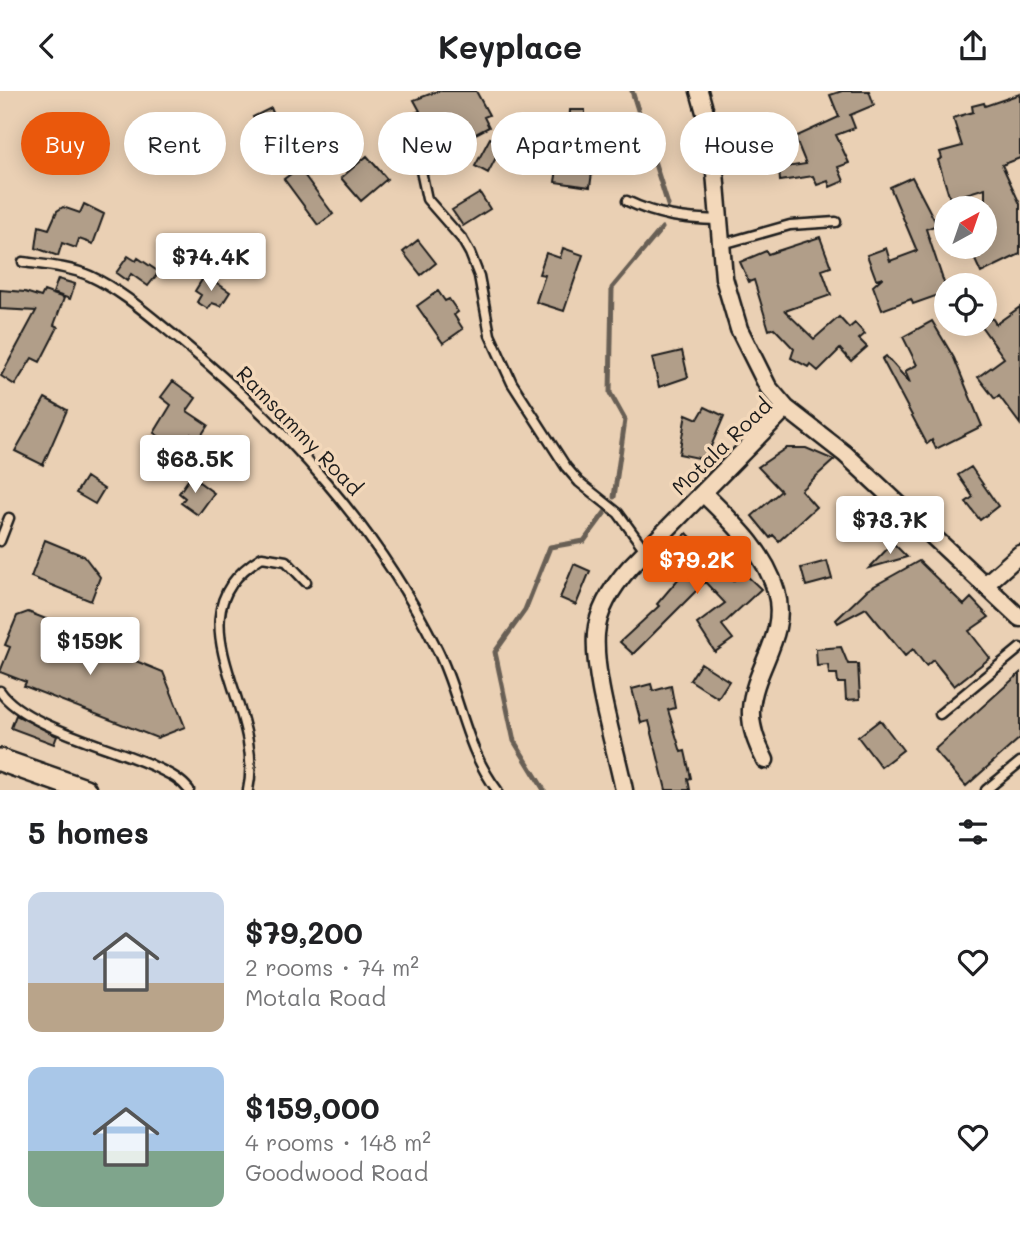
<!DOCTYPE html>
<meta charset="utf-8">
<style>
:root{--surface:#fff;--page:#f6f6f6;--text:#202124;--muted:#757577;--accent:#ea580c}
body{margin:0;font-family:Mali,sans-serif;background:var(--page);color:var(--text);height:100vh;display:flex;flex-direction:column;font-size:26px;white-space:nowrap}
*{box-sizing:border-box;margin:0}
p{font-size:23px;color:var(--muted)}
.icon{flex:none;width:38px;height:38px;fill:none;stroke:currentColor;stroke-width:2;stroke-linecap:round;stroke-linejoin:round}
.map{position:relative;height:699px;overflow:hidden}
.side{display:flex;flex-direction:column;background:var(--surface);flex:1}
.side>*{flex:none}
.guide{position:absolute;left:21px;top:21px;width:978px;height:63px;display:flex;gap:14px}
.needle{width:46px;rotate:40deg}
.controls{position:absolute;left:934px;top:105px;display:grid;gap:14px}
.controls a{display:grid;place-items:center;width:63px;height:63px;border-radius:50%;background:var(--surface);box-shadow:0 4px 18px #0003;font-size:35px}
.price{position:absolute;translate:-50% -60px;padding:0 16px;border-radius:7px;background:#fff;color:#222;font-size:23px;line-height:46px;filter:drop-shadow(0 2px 4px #0008)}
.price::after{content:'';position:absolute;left:50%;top:42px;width:21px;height:16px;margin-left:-10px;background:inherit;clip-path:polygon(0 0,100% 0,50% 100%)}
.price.active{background:var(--accent);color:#fff}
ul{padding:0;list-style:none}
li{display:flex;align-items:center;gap:21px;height:175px;padding:0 28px}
li span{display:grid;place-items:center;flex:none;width:196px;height:140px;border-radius:14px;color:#555}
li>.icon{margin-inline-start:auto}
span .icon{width:84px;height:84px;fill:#fffc;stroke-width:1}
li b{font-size:30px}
h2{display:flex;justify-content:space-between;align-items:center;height:84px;padding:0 28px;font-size:30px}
.pill{padding:0 24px;border-radius:32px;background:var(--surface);box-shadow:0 4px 18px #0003;font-size:24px;line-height:63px}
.pill.active{background:var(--accent);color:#fff}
header{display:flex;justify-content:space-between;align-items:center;height:91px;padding:0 28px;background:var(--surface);font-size:32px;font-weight:700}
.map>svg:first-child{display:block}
</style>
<header><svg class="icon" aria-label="back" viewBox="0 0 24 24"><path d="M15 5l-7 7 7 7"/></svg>Keyplace<svg class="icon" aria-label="share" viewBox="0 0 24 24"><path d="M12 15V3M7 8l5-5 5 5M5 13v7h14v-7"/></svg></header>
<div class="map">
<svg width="1020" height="699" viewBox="0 0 1020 699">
<rect width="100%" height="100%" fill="#ead0b4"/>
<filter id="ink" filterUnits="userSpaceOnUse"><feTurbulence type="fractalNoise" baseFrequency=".0143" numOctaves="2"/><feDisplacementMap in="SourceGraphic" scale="14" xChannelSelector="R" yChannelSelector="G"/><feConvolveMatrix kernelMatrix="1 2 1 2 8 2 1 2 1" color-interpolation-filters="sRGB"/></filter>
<g filter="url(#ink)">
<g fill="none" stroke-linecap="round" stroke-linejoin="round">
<path stroke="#685f54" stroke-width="5" d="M 632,0 L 668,114
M 614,406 L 625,329 L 610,302 L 612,197 L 662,137
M 544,699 L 514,650 L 495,561 L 525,519 L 550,456 L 584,450 L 606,420"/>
</g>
<path fill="#b19e89" stroke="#1c1c1c" stroke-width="2" d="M 438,0 L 476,0 L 489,24 L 484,26 L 489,36 L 470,46 L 468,43 L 433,55 L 428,42 L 416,46 L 407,25 L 420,20 L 414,9 Z
M 842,0 L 869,0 L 874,14 L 850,24 L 855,37 L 836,44 L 849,72 L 838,76 L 844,90 L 830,96 L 828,90 L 817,94 L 813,85 L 780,90 L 779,77 L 806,73 L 795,46 L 839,26 L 830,4 Z
M 1020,3 L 1020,67 L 1002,74 L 1020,113 L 1020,163 L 981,182 L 969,156 L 985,156 L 985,97 L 950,108 L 938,69 L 942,67 L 940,61 L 962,55 L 953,27 L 973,21 L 972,15 L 984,12 L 985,15 Z
M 271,17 L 280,38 L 270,43 L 267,38 L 261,41 L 253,26 Z
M 323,18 L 342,45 L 327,55 L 308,28 Z
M 570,19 L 585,19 L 585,51 L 596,53 L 590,96 L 555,91 L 559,65 L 549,64 L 553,36 L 569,38 Z
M 637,35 L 641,72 L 623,74 L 619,37 Z
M 490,47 L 503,53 L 488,82 L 475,75 Z
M 367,65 L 387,88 L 361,110 L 341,87 Z
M 755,65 L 770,66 L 769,81 L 754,80 Z
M 299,77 L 333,123 L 318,134 L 284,88 Z
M 912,86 L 937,134 L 926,138 L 947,201 L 913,213 L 911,208 L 882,219 L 873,195 L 883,186 L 876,188 L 867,164 L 886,157 L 890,170 L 917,160 L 890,96 Z
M 480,102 L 490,118 L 463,135 L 452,119 Z
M 84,113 L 104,123 L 93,153 L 79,148 L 76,157 L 62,152 L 58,165 L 36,157 L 39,135 L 49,138 L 57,120 L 63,116 L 80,122 Z
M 820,146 L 831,176 L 822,179 L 831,204 L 785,220 L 814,248 L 839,226 L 849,237 L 855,232 L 865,243 L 859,248 L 867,256 L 851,270 L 840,258 L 818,280 L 810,273 L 808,276 L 791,267 L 794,258 L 774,237 L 769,239 L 754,189 L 749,191 L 740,171 L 766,160 L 768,163 Z
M 418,149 L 436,172 L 421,184 L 403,161 Z
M 563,157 L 583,164 L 564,220 L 536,211 L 545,184 L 539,183 L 546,162 L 560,167 Z
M 128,165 L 136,170 L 138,167 L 159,181 L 148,195 L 131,183 L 127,190 L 116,182 Z
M 205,184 L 230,201 L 221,215 L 212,212 L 208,218 L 197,211 L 201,204 L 195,200 Z
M 58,188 L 75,193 L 70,208 L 53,202 Z
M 0,199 L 25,201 L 41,206 L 44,200 L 64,207 L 54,234 L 58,236 L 40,271 L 32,267 L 15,294 L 1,285 L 36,220 L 0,218 Z
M 438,200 L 445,210 L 449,208 L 458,221 L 454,224 L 463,238 L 443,252 L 417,215 Z
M 1020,216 L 1020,333 L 999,305 L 995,308 L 978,286 L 1004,267 L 981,235 L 992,227 L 996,233 Z
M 932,230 L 954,267 L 982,335 L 936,358 L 932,349 L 927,353 L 882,268 L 886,265 L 910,292 L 905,280 L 917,274 L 903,246 Z
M 682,260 L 688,286 L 659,296 L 652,267 Z
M 173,290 L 196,307 L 187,320 L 208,334 L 199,348 L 191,343 L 181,360 L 154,342 L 171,314 L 161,306 Z
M 45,307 L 67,319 L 43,374 L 15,360 Z
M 705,316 L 724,325 L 709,360 L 703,368 L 679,363 L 686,323 L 698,328 Z
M 786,357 L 806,357 L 834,369 L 801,399 L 816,416 L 779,450 L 773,444 L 770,447 L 752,425 L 781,400 L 758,376 Z
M 971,376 L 998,415 L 980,429 L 966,411 L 973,406 L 958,384 Z
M 191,385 L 214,402 L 198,424 L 181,412 L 185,407 L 179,402 Z
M 86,386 L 104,398 L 95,413 L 76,402 Z
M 687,442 L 733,490 L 743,481 L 761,498 L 722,534 L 733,548 L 715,561 L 697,533 L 725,512 L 705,491 L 633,563 L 620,551 L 659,515 L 657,513 L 686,479 L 668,460 Z
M 45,449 L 84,465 L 100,486 L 91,510 L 31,486 Z
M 893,452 L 907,466 L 869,477 Z
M 827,470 L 832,488 L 806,495 L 801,477 Z
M 919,470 L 964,514 L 971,507 L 989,526 L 969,540 L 990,567 L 954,595 L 933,569 L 926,575 L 913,558 L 905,565 L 866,517 L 838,532 L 836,529 L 867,499 Z
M 574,473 L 590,480 L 576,514 L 560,507 Z
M 28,521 L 59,533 L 57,538 L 163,581 L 185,636 L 157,647 L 24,595 L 26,591 L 0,581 L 10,556 L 5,554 L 17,525 Z
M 841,556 L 848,573 L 858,573 L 860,608 L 846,609 L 845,592 L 838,592 L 837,583 L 829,583 L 828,574 L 817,575 L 816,558 Z
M 701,572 L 729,590 L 718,607 L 690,589 Z
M 1020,582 L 1020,647 L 966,695 L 934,659 Z
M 651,593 L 653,600 L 671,595 L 675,617 L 668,619 L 681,661 L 685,660 L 691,687 L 688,688 L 690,699 L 666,699 L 649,630 L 641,632 L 632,598 Z
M 16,624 L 57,645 L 54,653 L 11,637 Z
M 880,629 L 903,659 L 881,676 L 858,646 Z"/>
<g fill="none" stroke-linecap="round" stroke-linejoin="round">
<defs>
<path id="lane" d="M 418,66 L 427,108 L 462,148 L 470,162 L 479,185 L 490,244 L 512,292 L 566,376 L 579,391 L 618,422 L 645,459
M 627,110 C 658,125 684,128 718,129
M 719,154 L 790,134 L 836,131
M 23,171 C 45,174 70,176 90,185 C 123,200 153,228 181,250 C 286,337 376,435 437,558 C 461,606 464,655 497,699
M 861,437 L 898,415
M 0,450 L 9,427
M 0,600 C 23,635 113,656 153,675 C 167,682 180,687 189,699
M 940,623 L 1020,557
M 248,699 C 267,614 165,524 262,466 L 286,470 L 306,491
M 986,699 L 1020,671"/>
<path id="street" d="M 699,0 L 712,46 L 724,187 L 739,238 L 768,296 L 786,317 L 845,363 L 1020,527
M 703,402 C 731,430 765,460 776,500 C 789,544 754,576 751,618 C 750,637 757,653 765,669
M 985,494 L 1020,463
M 624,699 C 615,654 593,587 596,543 C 598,517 613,495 630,476 L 786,317"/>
<path id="secondary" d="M 0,669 L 85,699"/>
</defs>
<use href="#lane" stroke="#1c1c1c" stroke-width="13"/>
<use href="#street" stroke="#1c1c1c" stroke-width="21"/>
<use href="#secondary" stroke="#1c1c1c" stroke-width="26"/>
<use href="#lane" stroke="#f3d8ba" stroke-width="8"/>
<use href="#street" stroke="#f3d8ba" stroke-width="16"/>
<use href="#secondary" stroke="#f3d8ba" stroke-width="21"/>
</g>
</g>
<g text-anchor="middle" stroke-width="7" stroke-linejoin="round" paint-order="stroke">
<g font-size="21" fill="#1c1c1c" stroke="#f3d8ba">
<text transform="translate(299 340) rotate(46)" y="7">Ramsammy Road</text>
<text transform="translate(722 356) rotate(-44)" y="7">Motala Road</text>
</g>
</g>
</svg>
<div class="controls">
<a><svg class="needle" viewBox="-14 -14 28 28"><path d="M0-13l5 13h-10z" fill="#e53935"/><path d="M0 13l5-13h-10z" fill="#757577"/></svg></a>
<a><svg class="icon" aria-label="locate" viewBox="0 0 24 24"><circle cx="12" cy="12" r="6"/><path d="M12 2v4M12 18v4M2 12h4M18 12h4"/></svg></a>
</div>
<b class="price" style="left:211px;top:202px">$74.4K</b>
<b class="price" style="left:195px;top:404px">$68.5K</b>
<b class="price" style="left:890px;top:465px">$73.7K</b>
<b class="price active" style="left:697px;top:505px">$79.2K</b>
<b class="price" style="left:90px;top:586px">$159K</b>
<div class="guide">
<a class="pill active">Buy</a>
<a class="pill">Rent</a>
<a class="pill">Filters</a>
<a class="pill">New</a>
<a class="pill">Apartment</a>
<a class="pill">House</a>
</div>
</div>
<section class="side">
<h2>5 homes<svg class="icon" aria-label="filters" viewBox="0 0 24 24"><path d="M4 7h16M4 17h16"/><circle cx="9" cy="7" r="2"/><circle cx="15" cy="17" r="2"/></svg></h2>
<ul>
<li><span style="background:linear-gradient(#c9d6e8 65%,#b9a48a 0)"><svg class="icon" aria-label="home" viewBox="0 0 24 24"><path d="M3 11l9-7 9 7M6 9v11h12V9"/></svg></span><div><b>$79,200</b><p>2 rooms · 74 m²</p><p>Motala Road</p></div><svg class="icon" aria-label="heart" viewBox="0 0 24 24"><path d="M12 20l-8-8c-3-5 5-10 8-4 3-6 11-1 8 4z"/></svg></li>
<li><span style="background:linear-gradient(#a9c7e8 60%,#7fa58c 0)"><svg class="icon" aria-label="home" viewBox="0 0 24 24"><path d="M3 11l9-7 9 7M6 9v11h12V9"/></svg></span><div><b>$159,000</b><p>4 rooms · 148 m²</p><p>Goodwood Road</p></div><svg class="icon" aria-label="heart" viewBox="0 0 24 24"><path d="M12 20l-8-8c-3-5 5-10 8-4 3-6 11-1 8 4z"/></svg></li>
</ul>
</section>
